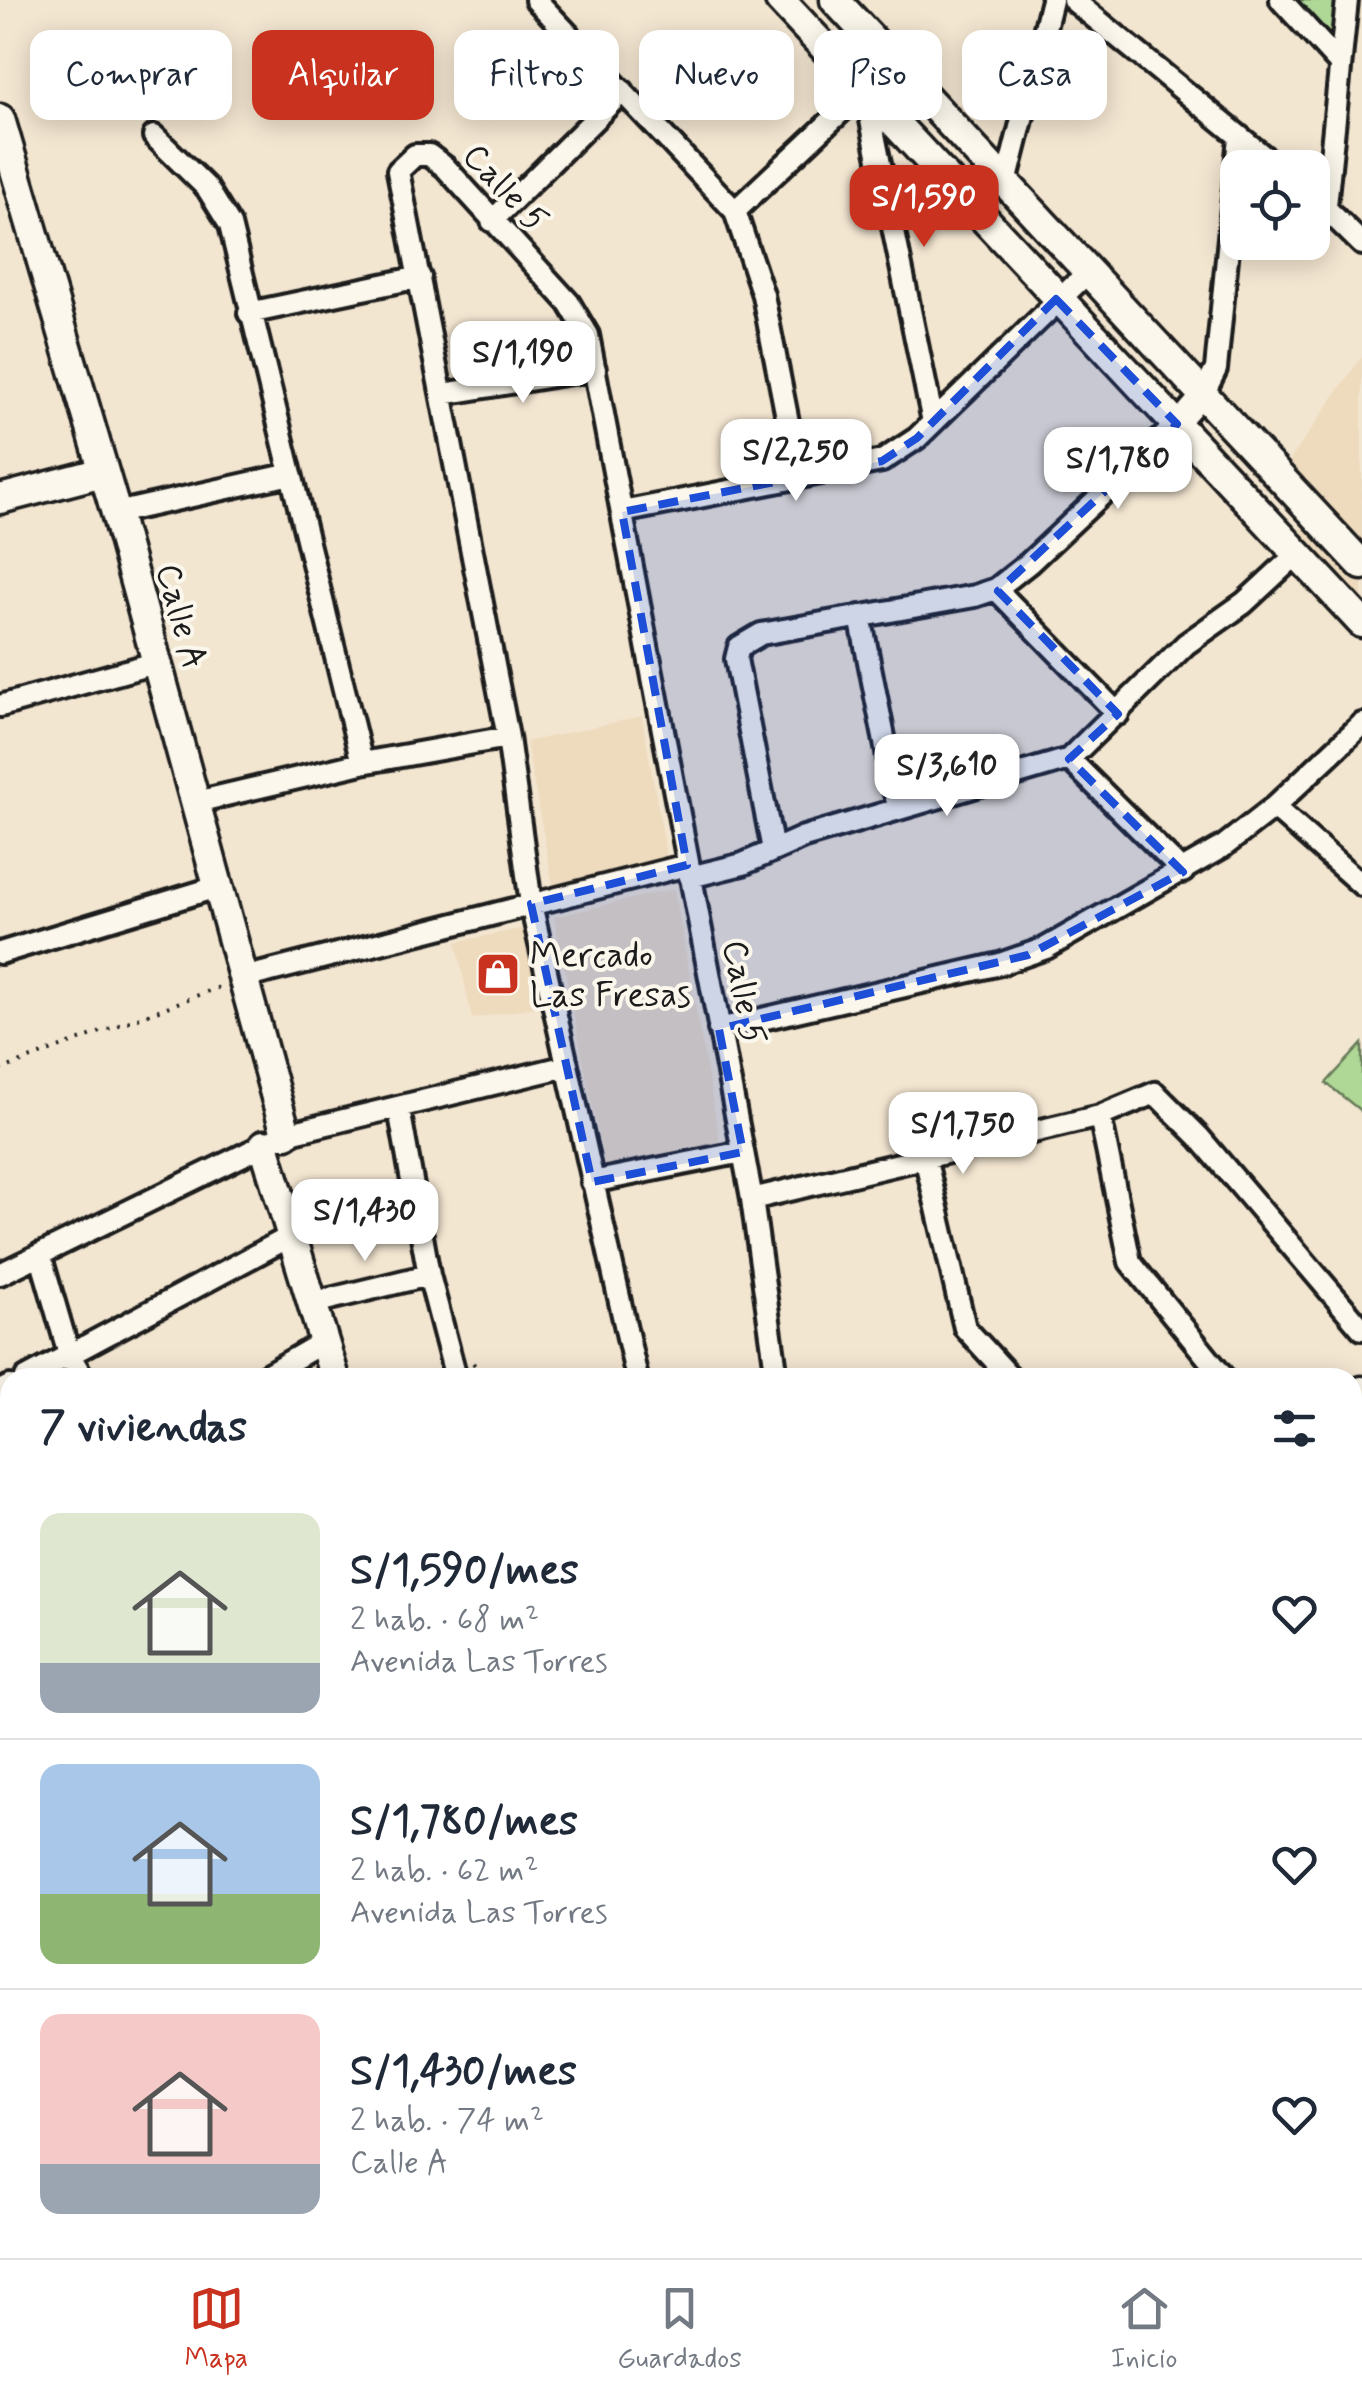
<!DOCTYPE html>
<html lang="es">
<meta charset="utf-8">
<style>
:root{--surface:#fff;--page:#f2f2f3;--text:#1f2937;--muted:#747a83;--line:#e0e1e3;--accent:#c8321e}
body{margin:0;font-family:Mynerve,sans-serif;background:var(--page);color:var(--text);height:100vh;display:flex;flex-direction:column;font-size:38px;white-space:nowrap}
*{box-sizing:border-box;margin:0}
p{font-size:32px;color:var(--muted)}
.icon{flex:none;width:55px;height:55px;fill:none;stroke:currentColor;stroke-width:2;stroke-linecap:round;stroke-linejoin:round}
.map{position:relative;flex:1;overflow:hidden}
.side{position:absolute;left:0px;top:1368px;width:1362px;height:892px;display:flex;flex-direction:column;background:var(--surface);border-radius:30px 30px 0 0;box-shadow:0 5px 25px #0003}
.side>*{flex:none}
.guide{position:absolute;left:30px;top:30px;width:1302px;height:90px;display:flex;gap:20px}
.fabs{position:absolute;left:1220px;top:150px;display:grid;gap:20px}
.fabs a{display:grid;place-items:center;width:110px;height:110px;border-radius:20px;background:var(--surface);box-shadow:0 5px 25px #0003;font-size:50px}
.price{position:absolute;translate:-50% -85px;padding:0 22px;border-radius:20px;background:#fff;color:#222;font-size:32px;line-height:65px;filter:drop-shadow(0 2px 5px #0008)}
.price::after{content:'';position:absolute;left:50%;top:60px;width:30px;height:22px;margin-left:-15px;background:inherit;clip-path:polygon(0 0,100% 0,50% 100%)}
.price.active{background:var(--accent);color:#fff}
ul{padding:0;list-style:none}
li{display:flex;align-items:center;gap:30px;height:250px;padding:0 40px}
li+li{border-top:2px solid var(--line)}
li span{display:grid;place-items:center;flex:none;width:280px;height:200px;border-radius:20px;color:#555}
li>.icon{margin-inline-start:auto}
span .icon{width:120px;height:120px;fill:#fffc;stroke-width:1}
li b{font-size:42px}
h2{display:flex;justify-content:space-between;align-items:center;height:120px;padding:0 40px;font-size:42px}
.tag{padding:0 35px;border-radius:20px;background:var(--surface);box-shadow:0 5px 25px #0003;font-size:35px;line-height:90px}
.tag.active{background:var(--accent);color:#fff}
.tabs{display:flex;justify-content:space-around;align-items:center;height:140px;border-top:2px solid var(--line);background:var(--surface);font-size:28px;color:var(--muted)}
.tabs a{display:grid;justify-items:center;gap:5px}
.tabs .active{color:var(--accent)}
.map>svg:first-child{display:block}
</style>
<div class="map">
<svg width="1362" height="2258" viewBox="0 0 1362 2258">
<rect width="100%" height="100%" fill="#f3e6d1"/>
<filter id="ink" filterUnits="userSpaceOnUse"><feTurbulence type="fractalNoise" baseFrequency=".01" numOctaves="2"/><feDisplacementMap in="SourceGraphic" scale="20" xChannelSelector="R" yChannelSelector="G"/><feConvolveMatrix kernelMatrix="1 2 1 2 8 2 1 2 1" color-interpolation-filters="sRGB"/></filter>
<g filter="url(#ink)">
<path fill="#eedbbe" d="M 1362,356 L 1362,599 L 1302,535 L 1290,460 Z
M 642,716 L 667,858 L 553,886 L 526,742 Z
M 674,889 L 722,1154 L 606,1173 L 554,917 Z
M 524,928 L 539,1006 L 472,1019 L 456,942 Z"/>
<path fill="#afd896" stroke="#667a59" stroke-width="2.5" d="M 1291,0 L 1336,0 L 1331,45 Z
M 1362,1044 L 1362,1112 L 1326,1083 Z
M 1362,1582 L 1362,1690 L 1353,1737 L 1352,1592 Z"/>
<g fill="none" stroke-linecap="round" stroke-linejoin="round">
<defs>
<path id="street" d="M 536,0 L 735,211 L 763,295 L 799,478
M 1073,0 L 1278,168
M 1281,0 L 1339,63
M 865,91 L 933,422
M 154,136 L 207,188 L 230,225 L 362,763
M 1006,183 L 1052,0
M 1312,195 L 1362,244
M 1326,206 L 1347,0
M 735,211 L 865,89
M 492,221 L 623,91
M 249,313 L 420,277
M 443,394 L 595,369
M 622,512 L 882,461 L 917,438 L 1089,271
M 116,513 L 291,474
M 996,589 L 1118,714
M 860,616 L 898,808
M 0,706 L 155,663
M 1069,759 L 1186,644 L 1244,603 L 1298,553
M 196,802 L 362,763 L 508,737
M 1274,807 L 1362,885
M 773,850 L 736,659 L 739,647 L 761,634 L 975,596 L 996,589 L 1029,563 L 1177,424 L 1204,393 L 1216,369 L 1239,137
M 690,877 L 743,864 L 804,837 L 1069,759 L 1183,872
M 0,953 L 220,886
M 243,978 L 687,865
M 719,1029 L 1000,964 L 1046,948 L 1224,846 L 1274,807 L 1362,724
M 399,1109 L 429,1275 L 456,1378
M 1100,1116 L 1130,1262 L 1224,1378
M 926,1161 L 965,1328 L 1011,1378
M 592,1182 L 743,1152
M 752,1199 L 1100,1116 L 1155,1093 L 1199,1137 L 1362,1329
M 40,1254 L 69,1354 L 83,1378
M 0,1274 L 286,1134 L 567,1066
M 313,1303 L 429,1275
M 26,1378 L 293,1235
M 261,1378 L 325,1341
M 637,1378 L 531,904 L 508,737 L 398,171 L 415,155 L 429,155 L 445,167 L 569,303 L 588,335 L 752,1199 L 777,1378
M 0,1391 L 10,1386
M 0,1529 L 10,1523
M 1352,1586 L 1362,1576
M 0,1648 L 10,1643
M 0,1679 L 10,1726
M 1352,1741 L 1362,1743
M 1352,1891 L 1362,1894
M 0,1914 L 10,1909
M 0,2171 L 10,2165
M 117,2250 L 119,2258
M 395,2250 L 398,2258
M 637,2250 L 639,2258
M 782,2250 L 783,2258
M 1008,2258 L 1009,2250"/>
<path id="secondary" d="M 780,0 L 1362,623
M 835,0 L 1362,565
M 0,119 L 116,513 L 286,1134
M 0,499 L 103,472
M 264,1145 L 335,1378
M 1352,1395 L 1362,1391
M 1352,1415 L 1362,1412
M 275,2258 L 290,2250
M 1352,2258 L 1362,2178"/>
</defs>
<use href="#street" stroke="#1c1c1c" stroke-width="28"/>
<use href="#secondary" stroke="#1c1c1c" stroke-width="35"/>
<path stroke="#1c1c1c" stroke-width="4" stroke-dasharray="2.5 8" stroke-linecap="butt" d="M 0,1070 L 225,985
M 473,1363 L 487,1378
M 1358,1722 L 1362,1702"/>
<use href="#street" stroke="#fbf7ec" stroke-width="20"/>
<use href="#secondary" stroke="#fbf7ec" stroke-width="28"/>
</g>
</g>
<path fill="#1d4ed8" fill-opacity="0.2" stroke="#1d4ed8" stroke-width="8" stroke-dasharray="20 12" stroke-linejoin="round" d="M 1056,299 L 1177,424 L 998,591 L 1118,714 L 1069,759 L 1183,872 L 1028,955 L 719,1029 L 743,1152 L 592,1182 L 531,904 L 687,865 L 622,512 L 882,461 L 917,438 Z"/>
<defs>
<symbol id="shop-square" viewBox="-11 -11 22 22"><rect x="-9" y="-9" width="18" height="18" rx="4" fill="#c8321e" stroke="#fbf7ec"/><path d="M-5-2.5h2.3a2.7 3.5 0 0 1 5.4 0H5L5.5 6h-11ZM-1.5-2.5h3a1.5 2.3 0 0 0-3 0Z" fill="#fff"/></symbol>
</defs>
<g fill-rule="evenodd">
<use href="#shop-square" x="473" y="949" width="50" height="50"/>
</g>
<g text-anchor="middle" stroke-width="8" stroke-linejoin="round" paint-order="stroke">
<g font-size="35" fill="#1c1c1c" stroke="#fbf7ec">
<text transform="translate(506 187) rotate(47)" y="12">Calle 5</text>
<text transform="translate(182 616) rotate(75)" y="12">Calle A</text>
<text transform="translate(745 992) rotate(79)" y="12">Calle 5</text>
</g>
<g font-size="35" fill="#1c1c1c" stroke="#fbf7ec" text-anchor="start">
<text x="530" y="966">Mercado<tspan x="530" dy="40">Las Fresas</tspan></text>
</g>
</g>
</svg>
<div class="fabs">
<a><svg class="icon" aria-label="locate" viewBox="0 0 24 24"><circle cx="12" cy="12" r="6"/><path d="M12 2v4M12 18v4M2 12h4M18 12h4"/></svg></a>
</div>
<b class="price active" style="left:924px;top:250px">S/1,590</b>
<b class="price" style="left:523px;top:406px">S/1,190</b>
<b class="price" style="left:796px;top:504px">S/2,250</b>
<b class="price" style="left:1118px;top:512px">S/1,780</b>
<b class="price" style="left:947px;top:819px">S/3,610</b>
<b class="price" style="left:963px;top:1177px">S/1,750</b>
<b class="price" style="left:365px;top:1264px">S/1,430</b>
<div class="guide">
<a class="tag">Comprar</a>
<a class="tag active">Alquilar</a>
<a class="tag">Filtros</a>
<a class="tag">Nuevo</a>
<a class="tag">Piso</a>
<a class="tag">Casa</a>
</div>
<section class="side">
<h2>7 viviendas<svg class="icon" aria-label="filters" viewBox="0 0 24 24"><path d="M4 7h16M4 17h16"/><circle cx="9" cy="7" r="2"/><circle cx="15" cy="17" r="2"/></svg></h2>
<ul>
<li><span style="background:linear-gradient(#dfe7d0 75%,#9aa5b1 0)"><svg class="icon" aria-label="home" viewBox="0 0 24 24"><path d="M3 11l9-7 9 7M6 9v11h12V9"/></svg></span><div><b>S/1,590/mes</b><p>2 hab. · 68 m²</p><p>Avenida Las Torres</p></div><svg class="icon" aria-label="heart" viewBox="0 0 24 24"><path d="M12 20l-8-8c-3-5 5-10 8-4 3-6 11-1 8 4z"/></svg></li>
<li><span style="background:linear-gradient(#a9c7e8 65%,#8fb573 0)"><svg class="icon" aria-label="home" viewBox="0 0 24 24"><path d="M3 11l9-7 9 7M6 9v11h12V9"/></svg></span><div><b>S/1,780/mes</b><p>2 hab. · 62 m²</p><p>Avenida Las Torres</p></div><svg class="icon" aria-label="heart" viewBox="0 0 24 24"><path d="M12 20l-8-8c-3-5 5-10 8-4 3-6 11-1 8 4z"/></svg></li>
<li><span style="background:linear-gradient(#f6c9c9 75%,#9aa5b1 0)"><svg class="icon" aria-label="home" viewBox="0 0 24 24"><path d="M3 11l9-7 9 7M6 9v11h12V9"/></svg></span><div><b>S/1,430/mes</b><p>2 hab. · 74 m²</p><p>Calle A</p></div><svg class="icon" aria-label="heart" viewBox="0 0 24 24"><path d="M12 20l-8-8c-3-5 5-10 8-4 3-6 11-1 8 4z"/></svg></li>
</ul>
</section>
</div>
<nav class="tabs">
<a class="active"><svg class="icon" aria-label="map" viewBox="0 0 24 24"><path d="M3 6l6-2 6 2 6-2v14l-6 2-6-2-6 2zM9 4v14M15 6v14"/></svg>Mapa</a>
<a><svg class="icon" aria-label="saved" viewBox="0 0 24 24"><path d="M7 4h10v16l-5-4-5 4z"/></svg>Guardados</a>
<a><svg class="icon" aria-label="home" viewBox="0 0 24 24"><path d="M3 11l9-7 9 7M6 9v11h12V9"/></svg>Inicio</a>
</nav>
